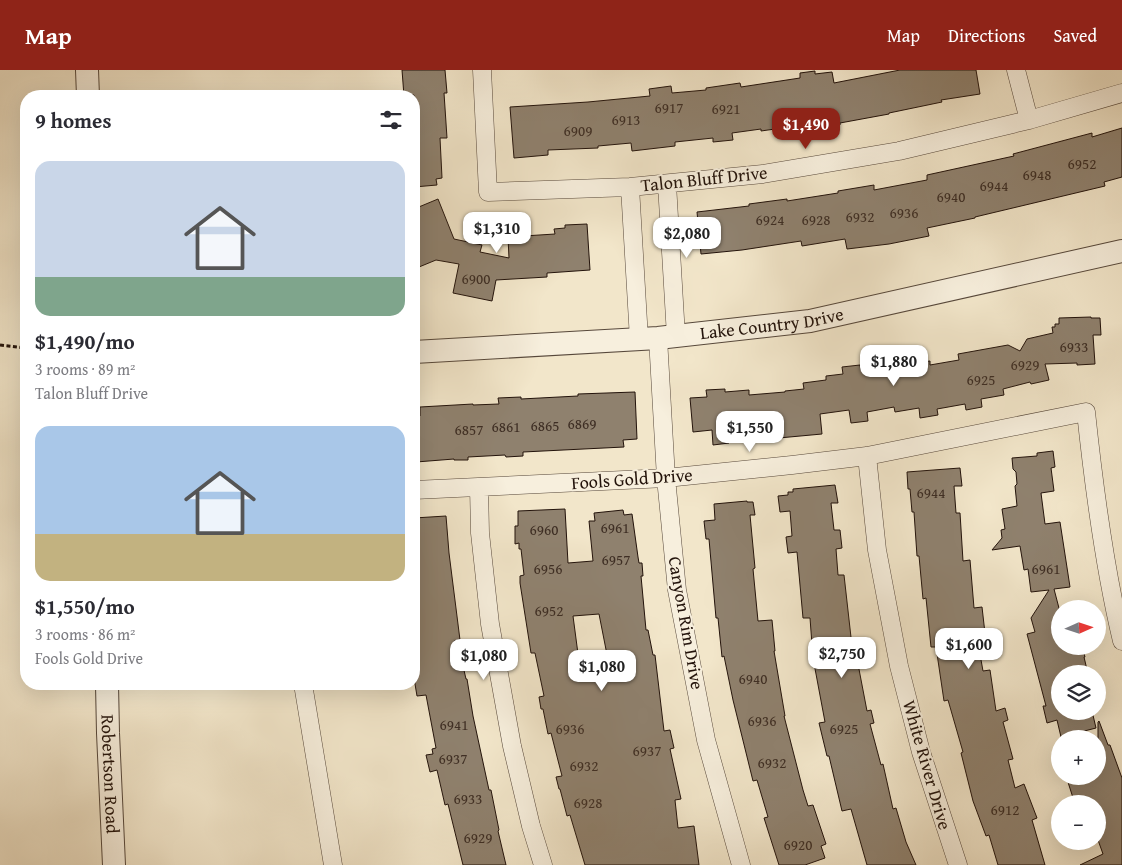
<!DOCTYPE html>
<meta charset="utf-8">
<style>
:root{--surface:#fff;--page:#f7f7f7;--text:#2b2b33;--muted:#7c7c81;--accent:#8f2418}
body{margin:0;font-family:"Gentium Book Plus",serif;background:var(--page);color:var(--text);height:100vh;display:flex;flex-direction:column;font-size:19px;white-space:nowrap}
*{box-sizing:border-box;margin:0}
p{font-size:16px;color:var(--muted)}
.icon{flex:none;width:28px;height:28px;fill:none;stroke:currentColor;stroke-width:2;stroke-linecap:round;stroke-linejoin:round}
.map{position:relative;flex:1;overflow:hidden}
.panel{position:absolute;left:20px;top:20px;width:400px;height:600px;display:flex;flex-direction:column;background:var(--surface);border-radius:20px;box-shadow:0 5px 20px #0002}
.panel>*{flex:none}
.needle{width:32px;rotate:87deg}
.fabs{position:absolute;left:1051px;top:530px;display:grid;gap:10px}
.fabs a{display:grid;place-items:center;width:55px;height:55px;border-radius:50%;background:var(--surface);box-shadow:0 5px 20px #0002;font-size:25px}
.price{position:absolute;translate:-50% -42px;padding:0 11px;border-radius:10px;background:#fff;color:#222;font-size:16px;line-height:32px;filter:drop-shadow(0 1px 2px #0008)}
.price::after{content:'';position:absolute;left:50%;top:30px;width:15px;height:11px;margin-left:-8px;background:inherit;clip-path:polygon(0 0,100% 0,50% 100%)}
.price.on{background:var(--accent);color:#fff}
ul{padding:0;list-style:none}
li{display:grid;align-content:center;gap:10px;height:265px;padding:0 15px}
li span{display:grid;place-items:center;height:155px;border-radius:15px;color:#555}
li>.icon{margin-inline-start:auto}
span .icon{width:90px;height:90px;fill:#fffc;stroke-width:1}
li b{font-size:21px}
h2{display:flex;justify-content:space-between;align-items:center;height:60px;padding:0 15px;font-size:21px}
header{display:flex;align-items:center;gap:30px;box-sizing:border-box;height:70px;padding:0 25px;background:var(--accent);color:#fff}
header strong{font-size:24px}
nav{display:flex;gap:28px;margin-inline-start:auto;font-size:18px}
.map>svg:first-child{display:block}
</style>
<header>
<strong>Map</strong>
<nav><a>Map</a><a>Directions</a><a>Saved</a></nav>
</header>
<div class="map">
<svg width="1122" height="795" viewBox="0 0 1122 795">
<rect width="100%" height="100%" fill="#f2e6ca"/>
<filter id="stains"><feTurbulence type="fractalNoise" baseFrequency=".004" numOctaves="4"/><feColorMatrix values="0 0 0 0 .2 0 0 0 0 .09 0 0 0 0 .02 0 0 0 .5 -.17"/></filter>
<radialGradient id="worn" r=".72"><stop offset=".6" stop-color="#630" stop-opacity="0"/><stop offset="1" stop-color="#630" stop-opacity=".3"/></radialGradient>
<path fill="#8f816e" stroke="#23130b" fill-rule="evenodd" d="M 402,0 L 445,0 L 447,23 L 444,23 L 447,68 L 440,68 L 442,108 L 436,109 L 437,115 L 414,117 L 414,25 L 404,26 Z
M 900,0 L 976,0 L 980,24 L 941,30 L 942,32 L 889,43 L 889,44 L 840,53 L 840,55 L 823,58 L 823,53 L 794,58 L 794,61 L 776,64 L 775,59 L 761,61 L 761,59 L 732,63 L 733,70 L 713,72 L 713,68 L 675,72 L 675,76 L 632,81 L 631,73 L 598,76 L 598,78 L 548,80 L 548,85 L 514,88 L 510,37 L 588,32 L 650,26 L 649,19 L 671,16 L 672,23 L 706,20 L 706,18 L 740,13 L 741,17 L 800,8 L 800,3 L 815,1 L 815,4 L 832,2 L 834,13 Z
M 1122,58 L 1122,107 L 1104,112 L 1105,116 L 975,147 L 975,148 L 927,158 L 929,166 L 889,174 L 847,179 L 845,169 L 802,176 L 801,171 L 742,180 L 701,184 L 697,142 L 749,136 L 749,134 L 787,129 L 787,131 L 838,123 L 838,121 L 874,115 L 874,120 L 927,110 L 927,105 L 1014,86 L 1013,84 L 1092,63 L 1092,67 Z
M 438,129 L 454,169 L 482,175 L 480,182 L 509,188 L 508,167 L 555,164 L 554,159 L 565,158 L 565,155 L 587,154 L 590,200 L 547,203 L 547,207 L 496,210 L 492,231 L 453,223 L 459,194 L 436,190 L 419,197 L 414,183 L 414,139 Z
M 1091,247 L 1091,248 L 1100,248 L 1101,265 L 1093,265 L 1095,294 L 1077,295 L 1077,293 L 1045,294 L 1049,310 L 1031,314 L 1030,312 L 1003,319 L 1004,325 L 981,329 L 982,337 L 966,340 L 965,334 L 937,339 L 938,345 L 920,348 L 919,338 L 895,342 L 894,337 L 867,342 L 868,351 L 851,353 L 849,340 L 820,344 L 822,364 L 757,370 L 757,368 L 729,370 L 729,373 L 713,375 L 712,360 L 693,362 L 690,328 L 707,327 L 706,320 L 725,319 L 725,322 L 749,320 L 749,325 L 785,322 L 785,321 L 804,319 L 803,313 L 826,310 L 826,306 L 843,304 L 842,297 L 860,295 L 861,301 L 880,297 L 889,286 L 894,289 L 901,288 L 902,295 L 930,291 L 930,295 L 959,290 L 958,284 L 1008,275 L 1020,281 L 1027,269 L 1053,263 L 1052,257 L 1055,257 L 1055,254 L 1059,254 L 1059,248 Z
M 635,322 L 637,369 L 623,370 L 624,377 L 523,382 L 523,386 L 506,387 L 505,385 L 468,387 L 468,390 L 454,390 L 454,389 L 416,392 L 414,346 L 420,346 L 420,337 L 473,334 L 473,335 L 499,334 L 498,328 L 521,327 L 521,329 L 578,326 L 578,324 Z
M 1053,381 L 1055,397 L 1051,398 L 1054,421 L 1041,423 L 1045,454 L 1060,452 L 1070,517 L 1054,519 L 1060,542 L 1060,576 L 1082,576 L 1085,587 L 1084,587 L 1088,604 L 1060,604 L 1060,641 L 1092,641 L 1096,658 L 1061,667 L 1057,650 L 1047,653 L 1043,636 L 1046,636 L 1027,564 L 1035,562 L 1031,548 L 1049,520 L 1031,522 L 1028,499 L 1024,500 L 1020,476 L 992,480 L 1002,468 L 1001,460 L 1005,459 L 1002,439 L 1017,436 L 1015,416 L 1017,414 L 1016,402 L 1013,399 L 1012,388 L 1037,386 L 1037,383 Z
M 960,398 L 962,416 L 954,416 L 956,443 L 960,443 L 963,491 L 970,490 L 974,538 L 982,537 L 986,572 L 978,573 L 983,601 L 990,600 L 996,641 L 1005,638 L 1008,650 L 1003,652 L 1013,689 L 1008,690 L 1015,718 L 1024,714 L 1037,748 L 1032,750 L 1045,795 L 998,795 L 989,765 L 986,766 L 973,731 L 961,683 L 963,682 L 948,630 L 944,631 L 936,577 L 931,577 L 926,528 L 923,529 L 919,486 L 917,486 L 914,442 L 912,442 L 910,419 L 908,419 L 907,402 Z
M 835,415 L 838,433 L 831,433 L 834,460 L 840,460 L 842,478 L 836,479 L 838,505 L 844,505 L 854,594 L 858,594 L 867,641 L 871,640 L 874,653 L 870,654 L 881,695 L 883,694 L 893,739 L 896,738 L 906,772 L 916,795 L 867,795 L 851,739 L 842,741 L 829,686 L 827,686 L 819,653 L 825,652 L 813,588 L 810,548 L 803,548 L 797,482 L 788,483 L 786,467 L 792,466 L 790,441 L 780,442 L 778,426 L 788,425 L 788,422 L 793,422 L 793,419 Z
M 747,431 L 747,432 L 753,432 L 755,445 L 750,445 L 755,498 L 753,499 L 758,551 L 772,550 L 775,581 L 774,581 L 785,646 L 784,646 L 803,720 L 808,736 L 813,735 L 826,774 L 821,776 L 825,788 L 805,795 L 779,795 L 764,748 L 768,747 L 757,710 L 753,711 L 733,630 L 724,586 L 722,587 L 718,548 L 716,548 L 709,469 L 706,469 L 704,451 L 715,450 L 714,434 Z
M 565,439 L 568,493 L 593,491 L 589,451 L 595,451 L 594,443 L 623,440 L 624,445 L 632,444 L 638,487 L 639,493 L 642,493 L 643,506 L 641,506 L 646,560 L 648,560 L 653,585 L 655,585 L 664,661 L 670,660 L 674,678 L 670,679 L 681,729 L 675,730 L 678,758 L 694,756 L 699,795 L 585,795 L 570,745 L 567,746 L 560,719 L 559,719 L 556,707 L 562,706 L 551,663 L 548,664 L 543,639 L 541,639 L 539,627 L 544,626 L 535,583 L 531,583 L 520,513 L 520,506 L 524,505 L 521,479 L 519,479 L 519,473 L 515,474 L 515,456 L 518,456 L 518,441 ZM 599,544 L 611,605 L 584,609 L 582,599 L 580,599 L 573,546 Z
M 446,446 L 449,483 L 460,570 L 454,571 L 459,596 L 463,596 L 466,609 L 467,609 L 473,646 L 489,720 L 491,720 L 499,760 L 498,761 L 506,795 L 463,795 L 448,734 L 445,735 L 437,700 L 430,702 L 426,685 L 433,684 L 432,679 L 436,678 L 426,625 L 417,626 L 414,608 L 414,448 Z
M 1099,651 L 1108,675 L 1110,675 L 1122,708 L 1122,795 L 1080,795 L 1103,784 L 1098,770 L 1098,734 L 1075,734 L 1066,706 L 1098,706 L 1098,652 Z"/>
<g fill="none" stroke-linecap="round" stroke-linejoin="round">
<defs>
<path id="minor" d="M 482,0 L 488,122 L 630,117 L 763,104 L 899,81 L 1029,50 L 1122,23
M 1016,0 L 1029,50
M 667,114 L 676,266
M 630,117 L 639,269
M 658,268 L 666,408 L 677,520 L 706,670 L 741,795
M 867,386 L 877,480 L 899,596 L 921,682 L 958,795
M 479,417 L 480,463 L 490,554 L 512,676 L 531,756 L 543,795
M 414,420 L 666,408 L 792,395 L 867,386 L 1086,342 C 1094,418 1104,496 1122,571
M 303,614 L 333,795"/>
<g id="tertiary">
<path d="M 87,0 L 88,26"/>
<path id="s1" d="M 414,282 L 658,268 L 810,251 L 1122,181"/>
<path id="s2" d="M 107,614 L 108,663 L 114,795"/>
</g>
</defs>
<use href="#minor" stroke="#57483b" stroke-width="19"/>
<use href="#tertiary" stroke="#57483b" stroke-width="24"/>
<path stroke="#23130b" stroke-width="3" stroke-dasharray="4 2.5" stroke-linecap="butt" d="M 0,275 L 26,278"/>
<use href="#minor" stroke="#f7efdd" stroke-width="18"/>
<use href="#tertiary" stroke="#f7efdd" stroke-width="22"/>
</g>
<g text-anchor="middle" stroke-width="4" stroke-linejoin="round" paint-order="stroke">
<g font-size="15" fill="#3e2e24">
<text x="669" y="43">6917</text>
<text x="726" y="44">6921</text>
<text x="626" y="55">6913</text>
<text x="578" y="66">6909</text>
<text x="1082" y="99">6952</text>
<text x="1037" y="110">6948</text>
<text x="994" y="121">6944</text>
<text x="951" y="132">6940</text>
<text x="904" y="148">6936</text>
<text x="860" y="152">6932</text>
<text x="770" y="155">6924</text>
<text x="816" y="155">6928</text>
<text x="476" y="214">6900</text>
<text x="1074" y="282">6933</text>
<text x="1025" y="300">6929</text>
<text x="981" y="315">6925</text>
<text x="582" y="359">6869</text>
<text x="545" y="361">6865</text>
<text x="506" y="362">6861</text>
<text x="469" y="365">6857</text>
<text x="931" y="428">6944</text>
<text x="615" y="463">6961</text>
<text x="544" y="465">6960</text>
<text x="616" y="495">6957</text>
<text x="548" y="504">6956</text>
<text x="1046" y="504">6961</text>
<text x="549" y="546">6952</text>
<text x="753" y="614">6940</text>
<text x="762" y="656">6936</text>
<text x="454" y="660">6941</text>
<text x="570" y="664">6936</text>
<text x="844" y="664">6925</text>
<text x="647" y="686">6937</text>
<text x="453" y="694">6937</text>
<text x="772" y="698">6932</text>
<text x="584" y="701">6932</text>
<text x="468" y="734">6933</text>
<text x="588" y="738">6928</text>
<text x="1005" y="745">6912</text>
<text x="478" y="773">6929</text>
<text x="798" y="780">6920</text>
</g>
<g font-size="18" fill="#23130b" stroke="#f7efdd">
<text transform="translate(704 109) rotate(-6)" y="6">Talon Bluff Drive</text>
<text dy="6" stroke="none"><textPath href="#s1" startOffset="359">Lake Country Drive</textPath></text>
<text transform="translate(632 409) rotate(-4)" y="6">Fools Gold Drive</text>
<text transform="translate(686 553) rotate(80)" y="6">Canyon Rim Drive</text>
<text transform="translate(927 695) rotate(74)" y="6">White River Drive</text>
<text dy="6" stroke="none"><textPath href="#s2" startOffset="90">Robertson Road</textPath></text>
</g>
</g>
<rect width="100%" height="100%" filter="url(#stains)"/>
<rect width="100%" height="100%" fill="url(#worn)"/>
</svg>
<div class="fabs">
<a><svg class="needle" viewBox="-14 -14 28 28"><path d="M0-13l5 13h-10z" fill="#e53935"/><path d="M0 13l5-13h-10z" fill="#7c7c81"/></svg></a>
<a><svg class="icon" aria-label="layers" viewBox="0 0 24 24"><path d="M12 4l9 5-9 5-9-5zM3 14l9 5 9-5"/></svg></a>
<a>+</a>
<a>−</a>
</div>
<b class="price on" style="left:806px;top:80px">$1,490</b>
<b class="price" style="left:497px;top:184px">$1,310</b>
<b class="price" style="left:687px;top:189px">$2,080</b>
<b class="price" style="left:894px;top:317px">$1,880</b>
<b class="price" style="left:750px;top:383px">$1,550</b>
<b class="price" style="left:969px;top:600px">$1,600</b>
<b class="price" style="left:842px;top:609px">$2,750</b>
<b class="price" style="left:484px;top:611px">$1,080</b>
<b class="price" style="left:602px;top:622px">$1,080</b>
<section class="panel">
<h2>9 homes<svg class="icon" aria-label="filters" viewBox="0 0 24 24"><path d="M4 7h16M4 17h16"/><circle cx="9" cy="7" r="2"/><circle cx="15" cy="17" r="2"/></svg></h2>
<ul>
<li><span style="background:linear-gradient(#c9d6e8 75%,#7fa58c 0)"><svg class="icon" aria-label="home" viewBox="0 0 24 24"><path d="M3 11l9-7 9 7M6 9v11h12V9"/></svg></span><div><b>$1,490/mo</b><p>3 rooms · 89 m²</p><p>Talon Bluff Drive</p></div></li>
<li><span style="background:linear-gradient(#a9c7e8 70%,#c2b280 0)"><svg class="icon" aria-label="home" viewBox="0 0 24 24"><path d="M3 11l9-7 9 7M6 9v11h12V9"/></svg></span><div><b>$1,550/mo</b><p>3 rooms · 86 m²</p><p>Fools Gold Drive</p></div></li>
</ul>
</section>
</div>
